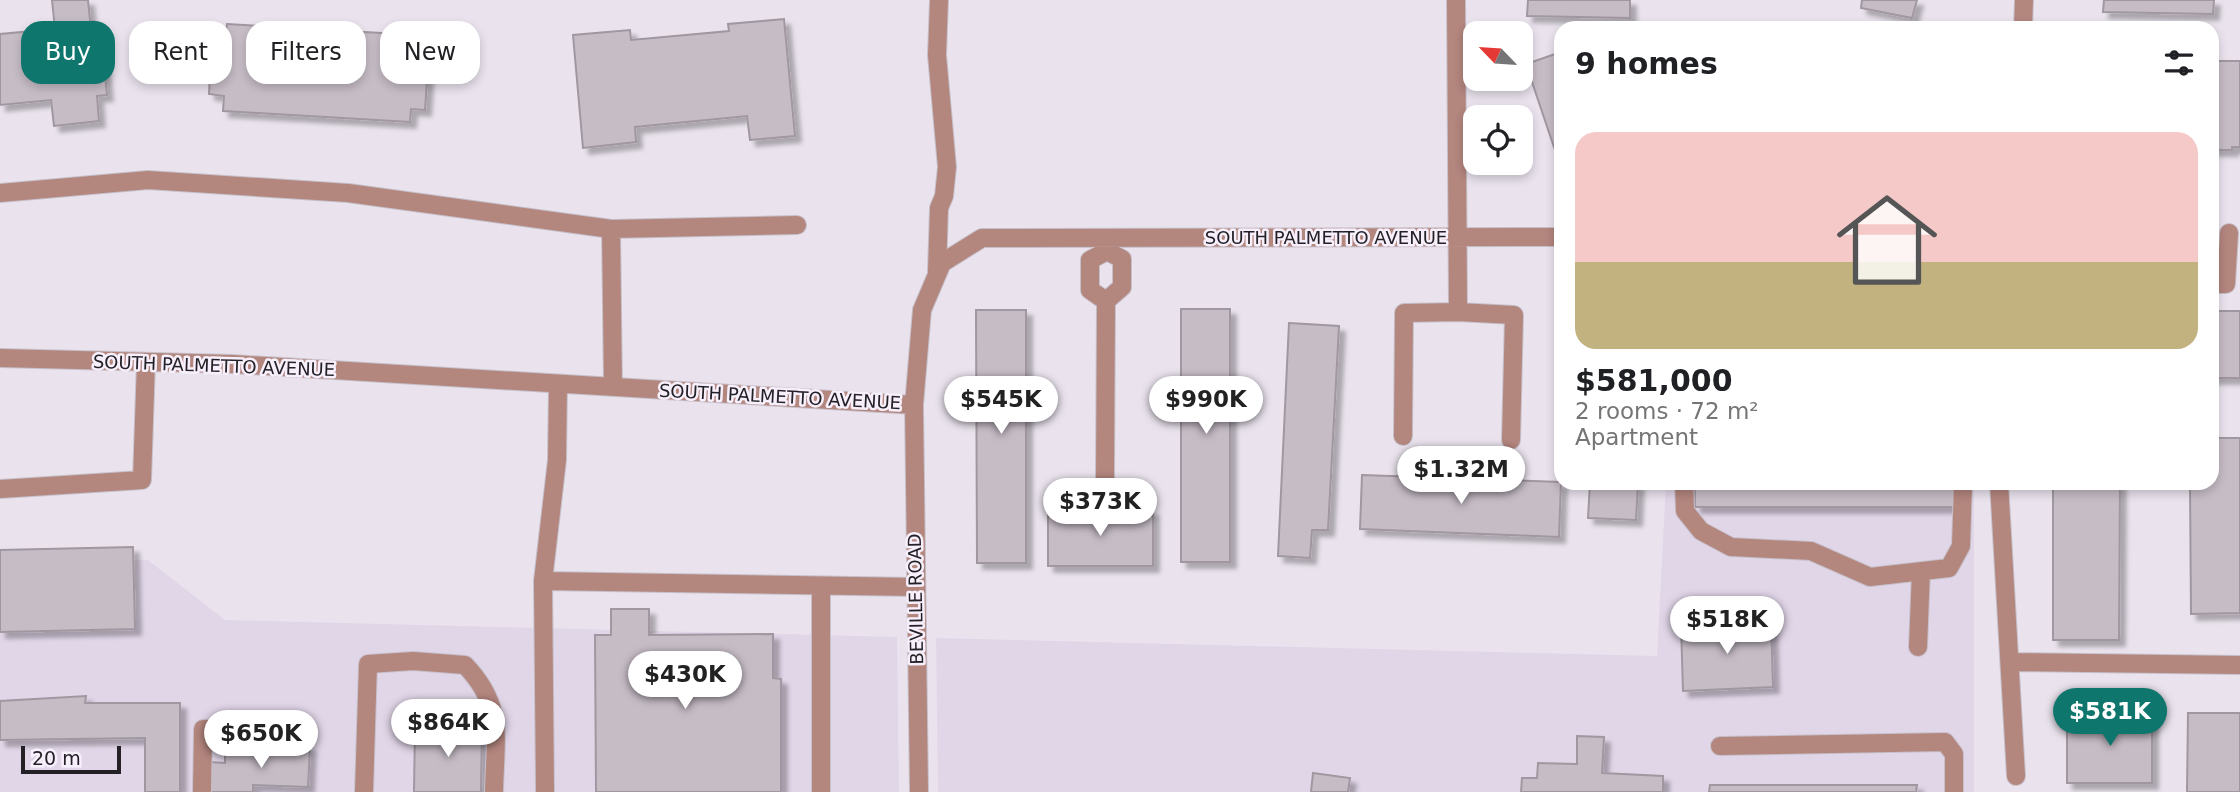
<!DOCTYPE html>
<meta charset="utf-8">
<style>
:root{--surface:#fff;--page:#f6f6f6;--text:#202124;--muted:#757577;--line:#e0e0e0;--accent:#0f766e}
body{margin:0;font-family:"DejaVu Sans",sans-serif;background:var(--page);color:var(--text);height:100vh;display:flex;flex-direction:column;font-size:26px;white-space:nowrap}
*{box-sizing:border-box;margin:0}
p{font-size:23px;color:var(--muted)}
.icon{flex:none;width:38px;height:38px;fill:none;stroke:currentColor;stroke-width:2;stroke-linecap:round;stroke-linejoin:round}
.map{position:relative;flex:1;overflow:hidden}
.side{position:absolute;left:1554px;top:21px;width:665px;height:469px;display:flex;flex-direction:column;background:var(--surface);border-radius:21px;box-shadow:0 4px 10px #0003}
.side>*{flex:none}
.guide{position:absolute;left:21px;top:21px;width:665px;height:63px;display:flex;gap:14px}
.needle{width:46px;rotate:295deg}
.fabs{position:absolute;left:1463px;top:21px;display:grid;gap:14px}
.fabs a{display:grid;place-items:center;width:70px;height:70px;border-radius:14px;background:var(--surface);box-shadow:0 4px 10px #0003;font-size:35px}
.scale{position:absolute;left:21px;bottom:18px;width:100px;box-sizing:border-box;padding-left:7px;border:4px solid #242126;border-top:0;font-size:19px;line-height:24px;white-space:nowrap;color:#242126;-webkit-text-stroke:5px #f7f0fc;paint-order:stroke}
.price{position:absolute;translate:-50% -60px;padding:0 16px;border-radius:24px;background:#fff;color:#222;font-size:23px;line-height:46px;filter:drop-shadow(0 2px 4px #0008)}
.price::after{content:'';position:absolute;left:50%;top:42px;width:21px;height:16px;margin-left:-10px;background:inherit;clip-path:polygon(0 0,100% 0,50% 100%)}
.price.current{background:var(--accent);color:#fff}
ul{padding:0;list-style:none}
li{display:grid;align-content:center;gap:14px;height:371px;padding:0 21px}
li+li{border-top:2px solid var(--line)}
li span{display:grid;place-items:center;height:217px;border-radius:21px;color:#555}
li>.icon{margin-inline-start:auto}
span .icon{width:126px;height:126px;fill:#fffc;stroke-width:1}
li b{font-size:30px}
h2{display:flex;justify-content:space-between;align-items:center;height:84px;padding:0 21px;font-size:30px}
.tag{padding:0 24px;border-radius:21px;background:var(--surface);box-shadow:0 4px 10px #0003;font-size:24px;line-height:63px}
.tag.current{background:var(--accent);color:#fff}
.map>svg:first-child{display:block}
</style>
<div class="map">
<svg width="2240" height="792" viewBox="0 0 2240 792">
<defs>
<filter id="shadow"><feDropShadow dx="6" dy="6" stdDeviation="2" flood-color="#0004"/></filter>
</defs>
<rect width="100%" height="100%" fill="#eae3ee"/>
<path fill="#e1d6e8" d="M 1666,483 L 1974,483 L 1974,792 L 938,792 L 936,638 L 1657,656 Z
M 0,560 L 148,560 L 225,620 L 897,637 L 899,792 L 0,792 Z"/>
<path fill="#c6bcc6" stroke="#a197a0" stroke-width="2" filter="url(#shadow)" d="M 52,0 L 88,0 L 90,20 L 100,23 L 107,95 L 97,96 L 99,121 L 54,126 L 51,100 L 0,105 L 0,34 L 55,29 Z
M 1528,0 L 1630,0 L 1630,18 L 1527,16 Z
M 1862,0 L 1917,0 L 1912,18 L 1861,8 Z
M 2104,0 L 2214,0 L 2213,14 L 2103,12 Z
M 784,19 L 795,136 L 750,140 L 747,116 L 635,127 L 636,142 L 583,148 L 573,35 L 630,30 L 631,40 L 729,31 L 728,24 Z
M 227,24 L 415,35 L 414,51 L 429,51 L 425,110 L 411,109 L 410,122 L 223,111 L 224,96 L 209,94 L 212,34 L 226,35 Z
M 1561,52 L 1561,155 L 1557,156 L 1526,64 Z
M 2212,61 L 2240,61 L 2240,147 L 2232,147 L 2232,150 L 2212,150 Z
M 1181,309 L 1230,309 L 1230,562 L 1181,562 Z
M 976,310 L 1026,310 L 1026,563 L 977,563 Z
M 2212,311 L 2240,311 L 2240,378 L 2212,378 Z
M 1289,323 L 1339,326 L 1328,530 L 1312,530 L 1310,558 L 1278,556 Z
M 2212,438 L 2240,438 L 2240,613 L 2191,614 L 2190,483 L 2212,483 Z
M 1362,475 L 1561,482 L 1559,537 L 1360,529 Z
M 1590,483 L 1638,483 L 1636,520 L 1588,518 Z
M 1695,483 L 1956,483 L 1956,507 L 1695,507 Z
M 2053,483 L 2120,483 L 2119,640 L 2053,640 Z
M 1048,510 L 1153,510 L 1153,566 L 1048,566 Z
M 133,547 L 135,629 L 0,632 L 0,550 Z
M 611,609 L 649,609 L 649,635 L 773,634 L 773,678 L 781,679 L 781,792 L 596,792 L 595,635 L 611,635 Z
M 1771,621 L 1773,687 L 1683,691 L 1681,625 Z
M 86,696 L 85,703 L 180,703 L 180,792 L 145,792 L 145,738 L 0,740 L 0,701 Z
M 2152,713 L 2152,783 L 2067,783 L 2067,714 Z
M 2188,713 L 2240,713 L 2240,792 L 2187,792 Z
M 415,725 L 482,726 L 481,792 L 414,792 Z
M 1577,736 L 1604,737 L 1602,773 L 1663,776 L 1663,792 L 1521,792 L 1522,778 L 1537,778 L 1538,763 L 1577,764 Z
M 268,746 L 310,746 L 308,787 L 253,785 L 253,792 L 208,792 L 210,762 L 225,763 L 225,753 L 268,755 Z
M 1313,773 L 1350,778 L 1348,792 L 1311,792 Z
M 1710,785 L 1917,785 L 1916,792 L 1709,792 Z"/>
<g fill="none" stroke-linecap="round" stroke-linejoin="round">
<defs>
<path id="minor" d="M 2023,28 L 2024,0
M 0,193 L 148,180 L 348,193 L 611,229 L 797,225
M 611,229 L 613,387
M 1107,251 L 1122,259 L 1122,287 L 1106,301 L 1090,290 L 1090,260 Z
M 937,272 L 939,208 L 944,196 L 947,167 L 937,55 L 939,0
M 2212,284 L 2226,284 L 2229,233
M 1458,312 L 1514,315 L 1511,440
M 0,358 L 232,364 L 914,405
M 1403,436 L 1404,313 L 1458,312 L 1456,0
M 1105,478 L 1106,301
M 1684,483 L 1685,511 L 1701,531 L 1731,547 L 1811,551 L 1870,577 L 1949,568 L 1961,546 L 1963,483
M 1999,483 L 2016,776
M 0,489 L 142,480 L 146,362
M 543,581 L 916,587
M 1918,647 L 1921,571
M 2010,662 L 2240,665
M 1720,746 L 1945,742 L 1954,754 L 1954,792
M 202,792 L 203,729 L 298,730
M 364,792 L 368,664 L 413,661 L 465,665 C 505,707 495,738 494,792
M 545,792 L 543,581 L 557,460 L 558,384
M 821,792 L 821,586
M 919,792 L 914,405 L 922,310 L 942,263 L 982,238 L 1561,237"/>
</defs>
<use href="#minor" stroke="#c6c0ca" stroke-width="20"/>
<use href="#minor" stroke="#b3867e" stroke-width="18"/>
</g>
<g text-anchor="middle" stroke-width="5" stroke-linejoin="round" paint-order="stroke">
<g font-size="18" fill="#242126" stroke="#f7f0fc">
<text x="1326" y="244">SOUTH PALMETTO AVENUE</text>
<text transform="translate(214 366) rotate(2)" y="6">SOUTH PALMETTO AVENUE</text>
<text transform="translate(780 397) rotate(3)" y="6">SOUTH PALMETTO AVENUE</text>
<text transform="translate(916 599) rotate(-91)" y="6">BEVILLE ROAD</text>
</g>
</g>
</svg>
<div class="fabs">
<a><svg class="needle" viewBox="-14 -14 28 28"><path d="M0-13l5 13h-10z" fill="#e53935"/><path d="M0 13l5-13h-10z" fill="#757577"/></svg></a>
<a><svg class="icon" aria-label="locate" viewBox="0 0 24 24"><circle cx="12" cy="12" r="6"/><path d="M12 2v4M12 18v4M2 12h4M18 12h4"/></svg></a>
</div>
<div class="scale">20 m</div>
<b class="price" style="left:1001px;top:436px">$545K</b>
<b class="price" style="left:1206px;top:436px">$990K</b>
<b class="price" style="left:1461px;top:506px">$1.32M</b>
<b class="price" style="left:1100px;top:538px">$373K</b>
<b class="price" style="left:1727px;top:656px">$518K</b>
<b class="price" style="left:685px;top:711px">$430K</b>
<b class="price current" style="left:2110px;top:748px">$581K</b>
<b class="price" style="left:448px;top:759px">$864K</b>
<b class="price" style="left:261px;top:770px">$650K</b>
<div class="guide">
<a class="tag current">Buy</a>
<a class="tag">Rent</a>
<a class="tag">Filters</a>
<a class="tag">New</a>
</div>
<section class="side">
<h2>9 homes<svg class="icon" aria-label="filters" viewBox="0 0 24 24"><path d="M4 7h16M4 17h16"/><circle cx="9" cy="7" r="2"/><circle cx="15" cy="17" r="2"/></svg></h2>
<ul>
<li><span style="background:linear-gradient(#f6c9c9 60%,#c2b280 0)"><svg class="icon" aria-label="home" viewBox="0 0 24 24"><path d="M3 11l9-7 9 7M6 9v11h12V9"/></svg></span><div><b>$581,000</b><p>2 rooms · 72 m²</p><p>Apartment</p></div></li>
</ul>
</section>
</div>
